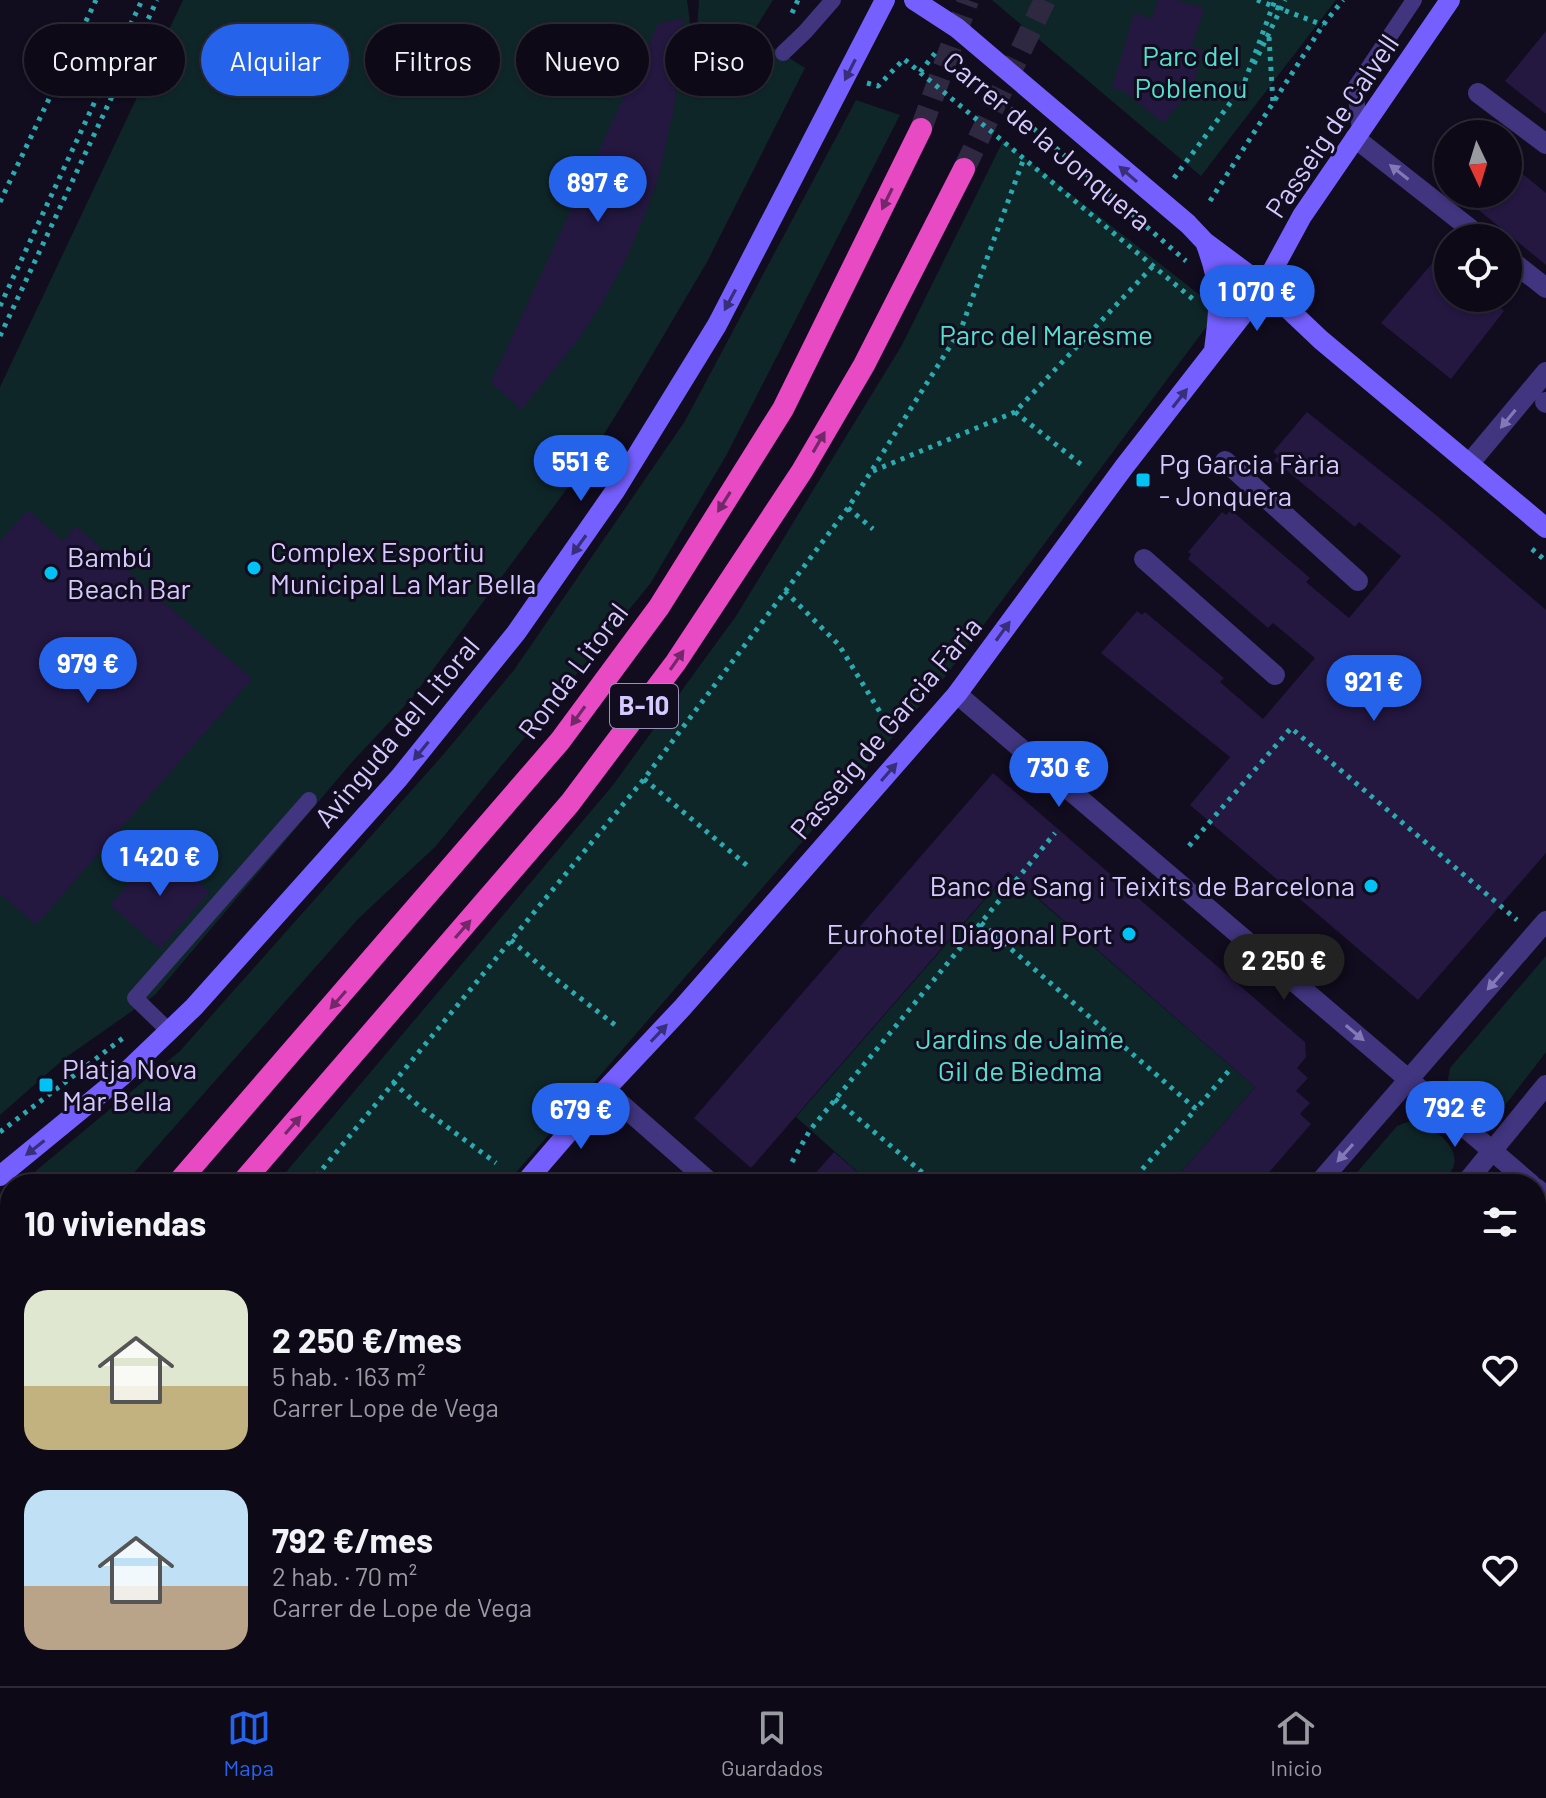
<!DOCTYPE html>
<html lang="es">
<meta charset="utf-8">
<style>
:root{--surface:#0d0916;--page:#16121f;--text:#f1f3f6;--muted:#9a9aa1;--line:#2d2a35;--accent:#2563eb}
body{margin:0;font-family:Barlow,sans-serif;background:var(--page);color:var(--text);height:100vh;display:flex;flex-direction:column;font-size:30px;white-space:nowrap}
*{box-sizing:border-box;margin:0}
p{font-size:26px;color:var(--muted)}
.icon{flex:none;width:44px;height:44px;fill:none;stroke:currentColor;stroke-width:2;stroke-linecap:round;stroke-linejoin:round}
.map{position:relative;flex:1;overflow:hidden}
.drawer{position:absolute;left:0px;top:1174px;width:1546px;height:512px;display:flex;flex-direction:column;background:var(--surface);border-radius:32px 32px 0 0;box-shadow:0 2px 6px #0004,0 0 0 2px var(--line)}
.drawer>*{flex:none}
.hud{position:absolute;left:24px;top:24px;width:800px;height:72px;display:flex;gap:16px}
.needle{width:52px;rotate:176deg}
.fabs{position:absolute;left:1434px;top:120px;display:grid;gap:16px}
.fabs a{display:grid;place-items:center;width:88px;height:88px;border-radius:50%;background:var(--surface);box-shadow:0 2px 6px #0004,0 0 0 2px var(--line);font-size:40px}
.price{position:absolute;translate:-50% -68px;padding:0 18px;border-radius:28px;background:var(--accent);color:#fff;font-size:26px;line-height:52px;filter:drop-shadow(0 2px 4px #0008)}
.price::after{content:'';position:absolute;left:50%;top:48px;width:24px;height:18px;margin-left:-12px;background:inherit;clip-path:polygon(0 0,100% 0,50% 100%)}
.price.on{background:#222;color:#fff}
ul{padding:0;list-style:none}
li{display:flex;align-items:center;gap:24px;height:200px;padding:0 24px}
li span{display:grid;place-items:center;flex:none;width:224px;height:160px;border-radius:24px;color:#555}
li>.icon{margin-inline-start:auto}
span .icon{width:96px;height:96px;fill:#fffc;stroke-width:1}
li b{font-size:34px}
h2{display:flex;justify-content:space-between;align-items:center;height:96px;padding:0 24px;font-size:34px}
.tag{padding:0 28px;border-radius:36px;background:var(--surface);box-shadow:0 2px 6px #0004,0 0 0 2px var(--line);font-size:28px;line-height:72px}
.tag.on{background:var(--accent);color:#fff}
.menu{display:flex;justify-content:space-around;align-items:center;height:112px;border-top:2px solid var(--line);background:var(--surface);font-size:22px;color:var(--muted)}
.menu a{display:grid;justify-items:center;gap:4px}
.menu .on{color:var(--accent)}
.map>svg:first-child{display:block}
</style>
<div class="map">
<svg width="1546" height="1686" viewBox="0 0 1546 1686">
<rect width="100%" height="100%" fill="#110c1e"/>
<path fill="#0f2628" d="M 183,0 L 687,0 L 695,60 L 699,0 L 773,0 L 752,34 L 805,68 L 707,262 L 632,389 L 586,463 L 412,698 L 352,762 L 155,995 L 65,1058 L 0,1115 L 0,387 Z
M 992,0 L 1336,0 L 1201,176 Z
M 856,100 L 900,115 L 726,456 L 650,584 L 435,847 L 358,919 L 124,1184 L 20,1184 L 180,1051 L 442,756 L 514,670 L 685,421 Z
M 1003,141 L 1219,310 L 944,678 L 506,1184 L 276,1184 L 613,785 L 736,616 L 902,345 Z
M 1008,873 L 1255,1087 L 1171,1184 L 871,1184 L 796,1117 Z
M 1546,956 L 1546,1052 L 1503,1108 L 1491,1114 L 1478,1112 L 1451,1089 L 1448,1079 L 1450,1068 Z
M 1410,1121 C 1429,1124 1462,1145 1453,1168 C 1450,1174 1444,1179 1440,1184 L 1347,1184 L 1397,1126 Z
M 10,1490 L 10,1676 L 78,1676 L 69,1686 L 0,1686 L 0,1501 Z
M 920,1676 L 1047,1676 L 1039,1686 L 912,1686 Z"/>
<path fill="#241740" d="M 1158,0 L 1176,0 L 1204,8 L 1192,47 L 1203,50 L 1190,97 L 1186,96 L 1163,123 L 1125,92 L 1112,88 L 1134,13 L 1152,19 Z
M 683,18 L 680,68 L 673,113 L 659,175 L 646,212 L 625,261 L 601,305 L 578,340 L 521,410 L 491,382 L 658,24 Z
M 1546,31 L 1546,114 L 1505,81 Z
M 1508,162 L 1546,193 L 1546,265 L 1459,194 L 1508,194 Z
M 1435,260 L 1448,270 L 1448,298 L 1490,298 L 1504,311 L 1451,379 L 1381,323 Z
M 1307,412 L 1436,515 L 1546,610 L 1546,853 L 1418,1000 L 1190,805 L 1230,757 L 1101,653 L 1137,611 L 1142,615 L 1145,612 L 1224,678 L 1220,682 L 1263,719 L 1315,658 L 1273,623 L 1268,628 L 1188,559 L 1191,554 L 1188,552 L 1222,512 L 1226,515 L 1231,510 L 1310,578 L 1306,582 L 1349,618 L 1401,556 L 1359,522 L 1355,527 L 1274,460 L 1278,456 L 1273,452 Z
M 28,510 L 63,541 L 76,526 L 252,679 L 36,925 L 0,894 L 0,541 Z
M 993,773 L 1305,1042 L 1306,1057 L 1297,1068 L 1308,1078 L 1296,1091 L 1310,1103 L 1300,1114 L 1311,1124 L 1259,1184 L 1171,1184 L 1255,1087 L 1008,872 L 751,1168 L 694,1118 Z
M 160,847 L 210,892 L 160,949 L 110,905 Z
M 834,1152 L 871,1184 L 806,1184 Z"/>
<g fill="none" stroke-linecap="round" stroke-linejoin="round">
<path stroke="#2e2840" stroke-width="22" stroke-dasharray="22 11" stroke-linecap="butt" d="M 921,129 L 968,0
M 964,169 L 1045,0"/>
<path stroke="#2babb1" stroke-width="5" stroke-dasharray="4 6" stroke-linecap="butt" d="M 1257,0 L 1323,25
M 792,13 L 798,0
M 1269,37 L 1273,103
M 1254,64 L 1285,0
M 920,72 L 936,52
M 867,83 L 878,86 L 904,59 L 1194,300
M 1003,102 L 1186,261
M 1174,178 L 1243,86 L 1275,0
M 1210,201 L 1323,25 L 1343,0
M 0,202 L 96,0
M 0,306 L 142,0
M 0,336 L 157,0
M 1015,412 L 1083,466
M 873,471 L 1015,412 L 1153,266
M 848,508 L 873,529
M 1532,549 L 1546,561
M 785,591 L 839,645 L 883,717
M 644,779 L 750,868
M 1189,846 L 1291,728 L 1517,920
M 981,923 L 1196,1109 L 1232,1067
M 511,940 L 553,977 L 615,1025
M 393,1082 L 420,1107 L 496,1163
M 835,1099 L 936,1184
M 0,1132 L 123,1038
M 792,1162 L 810,1130 L 1055,833
M 310,1184 L 644,779 L 848,508 L 961,329 L 1024,158
M 1129,1184 L 1196,1109
M 0,1534 L 10,1523
M 0,1643 L 10,1649
M 466,1676 L 478,1686"/>
<path stroke="#40357e" stroke-width="16" d="M 783,53 L 805,32 L 833,0
M 1360,131 L 1355,88 L 1414,0
M 169,1031 L 135,998 L 309,800"/>
<path stroke="#40357e" stroke-width="20" d="M 1478,93 L 1546,144
M 1545,402 L 1546,403
M 1225,461 L 1358,581
M 1144,559 L 1275,675"/>
<path stroke="#40357e" stroke-width="20" d="M 1355,138 L 1482,238
M 1508,258 L 1546,288
M 1469,464 L 1546,372
M 957,694 L 1531,1184
M 605,1090 L 712,1184
M 1536,1188 L 1546,1196
M 1536,1548 L 1546,1557
M 1274,1676 L 1286,1686"/>
<path stroke="#40357e" stroke-width="20" d="M 1318,1184 L 1546,921
M 1465,1184 L 1546,1085
M 878,1686 L 887,1676
M 1058,1686 L 1067,1676"/>
<path stroke="#7560ff" stroke-width="20" d="M 914,0 L 957,28 L 1188,224 L 1205,242 L 1264,286 L 1321,340 L 1546,528
M 1205,242 C 1222,286 1220,305 1214,350
M 0,1176 L 122,1076 L 194,1007 L 399,778 L 516,633 L 615,491 L 717,325 L 885,0
M 524,1184 L 605,1090 L 683,1007 L 957,694 L 1124,467 L 1247,309 L 1264,286 L 1302,216 L 1450,0
M 0,1305 L 10,1314
M 422,1676 L 433,1686
M 94,1686 L 103,1676"/>
<path stroke="#e84ac4" stroke-width="22" d="M 177,1184 L 560,741 L 659,607 L 783,409 L 921,129
M 241,1184 L 570,803 L 676,662 L 802,471 L 864,365 L 964,169
M 0,1385 L 10,1374
M 0,1463 L 10,1451"/>
</g>
<defs><path id="oneway-solid" d="M-6-.8H1V-3.2L6.5 0L1 3.2V.8H-6Z" transform="scale(2)"/></defs>
<g fill="#392e78">
<use href="#oneway-solid" transform="translate(850 70) rotate(117)"/>
<use href="#oneway-solid" transform="translate(1128 174) rotate(-139)"/>
<use href="#oneway-solid" transform="translate(730 300) rotate(118)"/>
<use href="#oneway-solid" transform="translate(1180 398) rotate(-52)"/>
<use href="#oneway-solid" transform="translate(579 545) rotate(126)"/>
<use href="#oneway-solid" transform="translate(1003 631) rotate(-54)"/>
<use href="#oneway-solid" transform="translate(421 751) rotate(129)"/>
<use href="#oneway-solid" transform="translate(889 772) rotate(-49)"/>
<use href="#oneway-solid" transform="translate(659 1033) rotate(-47)"/>
<use href="#oneway-solid" transform="translate(35 1148) rotate(142)"/>
</g>
<g fill="#8378b8">
<use href="#oneway-solid" transform="translate(1399 172) rotate(-142)"/>
<use href="#oneway-solid" transform="translate(1508 419) rotate(129)"/>
<use href="#oneway-solid" transform="translate(1495 981) rotate(131)"/>
<use href="#oneway-solid" transform="translate(1355 1033) rotate(40)"/>
<use href="#oneway-solid" transform="translate(1345 1153) rotate(132)"/>
</g>
<g fill="#722869">
<use href="#oneway-solid" transform="translate(887 199) rotate(116)"/>
<use href="#oneway-solid" transform="translate(819 442) rotate(-60)"/>
<use href="#oneway-solid" transform="translate(724 502) rotate(122)"/>
<use href="#oneway-solid" transform="translate(677 660) rotate(-55)"/>
<use href="#oneway-solid" transform="translate(578 716) rotate(126)"/>
<use href="#oneway-solid" transform="translate(463 929) rotate(-49)"/>
<use href="#oneway-solid" transform="translate(338 1000) rotate(131)"/>
<use href="#oneway-solid" transform="translate(293 1125) rotate(-49)"/>
</g>
<g fill="#00c2f4" stroke="#110c1e" stroke-width="3">
<rect x="1135" y="472" width="16" height="16" rx="4"/>
<circle cx="254" cy="568" r="8"/>
<circle cx="51" cy="573" r="8"/>
<circle cx="1371" cy="886" r="8"/>
<circle cx="1129" cy="934" r="8"/>
<rect x="38" y="1077" width="16" height="16" rx="4"/>
</g>
<g text-anchor="middle" stroke-width="6" stroke-linejoin="round" paint-order="stroke">
<rect fill="#110c1e" stroke="#9a90bc" stroke-width="2" x="610" y="684" width="68" height="44" rx="6"/>
<g font-size="26" font-weight="bold" fill="#d5c9ff">
<text x="644" y="715">B-10</text>
</g>
<g font-size="28" fill="#53e0cc" stroke="#110c1e">
<text x="1191" y="66">Parc del<tspan x="1191" dy="32">Poblenou</tspan></text>
<text x="1046" y="345">Parc del Maresme</text>
<text x="1020" y="1049">Jardins de Jaime<tspan x="1020" dy="32">Gil de Biedma</tspan></text>
</g>
<g font-size="28" fill="#d5c9ff" stroke="#110c1e">
<text transform="translate(1332 126) rotate(-56)" y="10">Passeig de Calvell</text>
<text transform="translate(1047 141) rotate(40)" y="10">Carrer de la Jonquera</text>
<text transform="translate(573 671) rotate(-53)" y="10">Ronda Litoral</text>
<text transform="translate(886 728) rotate(-50)" y="10">Passeig de Garcia Fària</text>
<text transform="translate(397 732) rotate(-50)" y="10">Avinguda del Litoral</text>
</g>
<g font-size="28" fill="#d5c9ff" stroke="#110c1e" text-anchor="start">
<text x="1159" y="474">Pg Garcia Fària<tspan x="1159" dy="32">- Jonquera</tspan></text>
<text x="270" y="562">Complex Esportiu<tspan x="270" dy="32">Municipal La Mar Bella</tspan></text>
<text x="67" y="567">Bambú<tspan x="67" dy="32">Beach Bar</tspan></text>
<text x="1355" y="896" text-anchor="end">Banc de Sang i Teixits de Barcelona</text>
<text x="1113" y="944" text-anchor="end">Eurohotel Diagonal Port</text>
<text x="62" y="1079">Platja Nova<tspan x="62" dy="32">Mar Bella</tspan></text>
</g>
</g>
</svg>
<div class="fabs">
<a><svg class="needle" viewBox="-14 -14 28 28"><path d="M0-13l5 13h-10z" fill="#e53935"/><path d="M0 13l5-13h-10z" fill="#9a9aa1"/></svg></a>
<a><svg class="icon" aria-label="locate" viewBox="0 0 24 24"><circle cx="12" cy="12" r="6"/><path d="M12 2v4M12 18v4M2 12h4M18 12h4"/></svg></a>
</div>
<b class="price" style="left:598px;top:224px">897 €</b>
<b class="price" style="left:1257px;top:333px">1 070 €</b>
<b class="price" style="left:581px;top:503px">551 €</b>
<b class="price" style="left:88px;top:705px">979 €</b>
<b class="price" style="left:1374px;top:723px">921 €</b>
<b class="price" style="left:1059px;top:809px">730 €</b>
<b class="price" style="left:160px;top:898px">1 420 €</b>
<b class="price on" style="left:1284px;top:1002px">2 250 €</b>
<b class="price" style="left:1455px;top:1149px">792 €</b>
<b class="price" style="left:581px;top:1151px">679 €</b>
<div class="hud">
<a class="tag">Comprar</a>
<a class="tag on">Alquilar</a>
<a class="tag">Filtros</a>
<a class="tag">Nuevo</a>
<a class="tag">Piso</a>
</div>
<section class="drawer">
<h2>10 viviendas<svg class="icon" aria-label="filters" viewBox="0 0 24 24"><path d="M4 7h16M4 17h16"/><circle cx="9" cy="7" r="2"/><circle cx="15" cy="17" r="2"/></svg></h2>
<ul>
<li><span style="background:linear-gradient(#dfe7d0 60%,#c2b280 0)"><svg class="icon" aria-label="home" viewBox="0 0 24 24"><path d="M3 11l9-7 9 7M6 9v11h12V9"/></svg></span><div><b>2 250 €/mes</b><p>5 hab. · 163 m²</p><p>Carrer Lope de Vega</p></div><svg class="icon" aria-label="heart" viewBox="0 0 24 24"><path d="M12 20l-8-8c-3-5 5-10 8-4 3-6 11-1 8 4z"/></svg></li>
<li><span style="background:linear-gradient(#bfe0f5 60%,#b9a48a 0)"><svg class="icon" aria-label="home" viewBox="0 0 24 24"><path d="M3 11l9-7 9 7M6 9v11h12V9"/></svg></span><div><b>792 €/mes</b><p>2 hab. · 70 m²</p><p>Carrer de Lope de Vega</p></div><svg class="icon" aria-label="heart" viewBox="0 0 24 24"><path d="M12 20l-8-8c-3-5 5-10 8-4 3-6 11-1 8 4z"/></svg></li>
</ul>
</section>
</div>
<nav class="menu">
<a class="on"><svg class="icon" aria-label="map" viewBox="0 0 24 24"><path d="M3 6l6-2 6 2 6-2v14l-6 2-6-2-6 2zM9 4v14M15 6v14"/></svg>Mapa</a>
<a><svg class="icon" aria-label="saved" viewBox="0 0 24 24"><path d="M7 4h10v16l-5-4-5 4z"/></svg>Guardados</a>
<a><svg class="icon" aria-label="home" viewBox="0 0 24 24"><path d="M3 11l9-7 9 7M6 9v11h12V9"/></svg>Inicio</a>
</nav>
